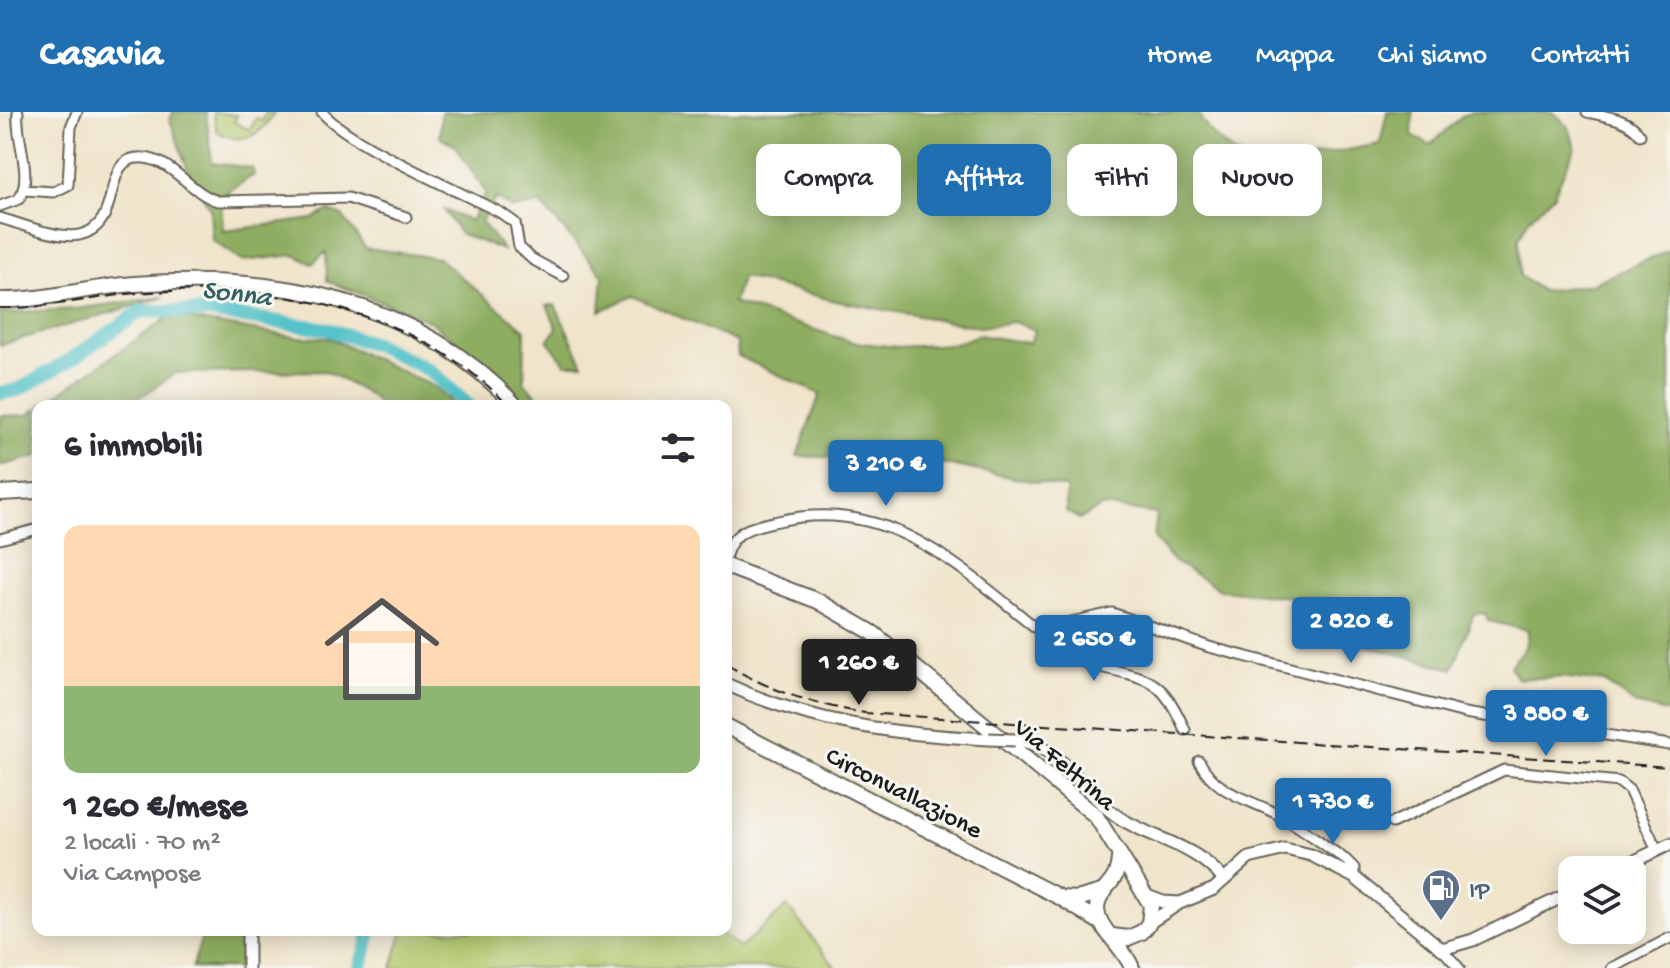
<!DOCTYPE html>
<html lang="it">
<meta charset="utf-8">
<style>
:root{--surface:#fff;--page:#f7f7f7;--text:#2b2b33;--muted:#7c7c81;--line:#e1e1e2;--accent:#1f6fb2}
body{margin:0;font-family:"Gochi Hand",sans-serif;background:var(--page);color:var(--text);height:100vh;display:flex;flex-direction:column;font-size:30px;white-space:nowrap}
*{box-sizing:border-box;margin:0}
p{font-size:26px;color:var(--muted)}
.icon{flex:none;width:44px;height:44px;fill:none;stroke:currentColor;stroke-width:2;stroke-linecap:round;stroke-linejoin:round}
.map{position:relative;flex:1;overflow:hidden}
.drawer{position:absolute;left:32px;top:288px;width:700px;height:536px;display:flex;flex-direction:column;background:var(--surface);border-radius:16px;box-shadow:0 4px 20px #0003}
.drawer>*{flex:none}
.banner{position:absolute;left:756px;top:32px;width:760px;height:72px;display:flex;gap:16px}
.buttons{position:absolute;left:1558px;top:744px;display:grid;gap:16px}
.buttons a{display:grid;place-items:center;width:88px;height:88px;border-radius:16px;background:var(--surface);box-shadow:0 4px 20px #0003;font-size:40px}
.price{position:absolute;translate:-50% -68px;padding:0 18px;border-radius:8px;background:var(--accent);color:#fff;font-size:26px;line-height:52px;filter:drop-shadow(0 2px 4px #0008)}
.price::after{content:'';position:absolute;left:50%;top:48px;width:24px;height:18px;margin-left:-12px;background:inherit;clip-path:polygon(0 0,100% 0,50% 100%)}
.price.active{background:#222;color:#fff}
ul{padding:0;list-style:none}
li{display:grid;align-content:center;gap:16px;height:424px;padding:0 32px}
li+li{border-top:2px solid var(--line)}
li span{display:grid;place-items:center;height:248px;border-radius:16px;color:#555}
li>.icon{margin-inline-start:auto}
span .icon{width:144px;height:144px;fill:#fffc;stroke-width:1}
li b{font-size:34px}
h2{display:flex;justify-content:space-between;align-items:center;height:96px;padding:0 32px;font-size:34px}
.pill{padding:0 28px;border-radius:16px;background:var(--surface);box-shadow:0 4px 20px #0003;font-size:28px;line-height:72px}
.pill.active{background:var(--accent);color:#fff}
header{display:flex;align-items:center;gap:48px;box-sizing:border-box;height:112px;padding:0 40px;background:var(--accent);color:#fff}
header strong{font-size:38px}
nav{display:flex;gap:44px;margin-inline-start:auto;font-size:28px}
.map>svg:first-child{display:block}
</style>
<header>
<strong>Casavia</strong>
<nav><a>Home</a><a>Mappa</a><a>Chi siamo</a><a>Contatti</a></nav>
</header>
<div class="map">
<svg width="1670" height="856" viewBox="0 0 1670 856">
<rect width="100%" height="100%" fill="#f6f6f2"/>
<filter id="ink" filterUnits="userSpaceOnUse"><feTurbulence type="fractalNoise" baseFrequency=".0125" numOctaves="2"/><feDisplacementMap in="SourceGraphic" scale="16" xChannelSelector="R" yChannelSelector="G"/><feConvolveMatrix kernelMatrix="1 2 1 2 8 2 1 2 1" color-interpolation-filters="sRGB"/></filter>
<filter id="wash" filterUnits="userSpaceOnUse"><feTurbulence type="fractalNoise" baseFrequency=".006" numOctaves="4" result="noise"/><feDisplacementMap in="SourceGraphic" scale="32" xChannelSelector="R" yChannelSelector="G"/><feGaussianBlur stdDeviation="1.8" result="paint"/><feColorMatrix in="noise" values="0 0 0 0 0 0 0 0 0 0 0 0 0 0 0 0 0 1.4 0 .05"/><feComposite in="paint" operator="in"/></filter>
<g filter="url(#wash)">
<rect width="100%" height="100%" fill="#f0e4ca"/>
<path fill="#b3c96d" stroke="#687244" stroke-width="2" d="M 213,0 L 237,3 L 234,10 L 250,18 L 256,6 L 262,9 L 266,0 L 274,1 C 263,23 240,35 217,19 Z
M 787,794 L 836,856 L 392,856 L 403,818 L 717,818 L 740,836 Z"/>
<path fill="#8ead60" stroke="#55643e" stroke-width="2" fill-rule="evenodd" d="M 173,0 L 206,0 L 212,51 L 252,56 L 254,63 L 221,84 L 223,119 L 313,107 L 328,98 L 342,104 L 366,136 L 438,146 L 525,218 L 524,270 L 547,294 L 525,294 L 507,271 L 430,209 L 327,169 L 326,140 L 312,152 L 295,143 L 242,149 L 212,128 L 210,97 L 189,61 L 170,8 Z
M 441,0 L 1198,0 C 1210,30 1241,45 1268,60 L 1305,46 L 1380,32 L 1387,0 L 1413,0 L 1412,24 L 1430,33 L 1464,3 L 1473,0 L 1553,0 L 1569,15 L 1575,36 L 1553,84 L 1529,107 L 1519,126 L 1520,164 L 1542,179 L 1591,172 L 1670,138 L 1670,601 L 1635,592 L 1604,570 L 1561,565 L 1517,567 L 1510,554 L 1525,536 L 1528,518 L 1488,509 L 1486,502 L 1474,501 L 1453,557 L 1345,528 L 1338,500 L 1301,486 L 1222,478 L 1174,450 L 1154,426 L 1157,402 L 1103,394 L 1080,407 L 1066,400 L 1066,376 L 929,349 L 797,344 L 820,282 L 738,244 L 737,230 L 632,184 L 600,199 L 603,163 L 541,92 L 513,97 L 496,86 L 481,109 L 503,138 L 460,122 L 444,98 L 471,109 L 486,81 L 455,33 L 440,25 ZM 742,165 L 836,189 L 980,215 L 1014,210 L 1035,218 L 1029,231 L 978,223 L 955,232 L 897,235 L 852,230 L 733,191 Z
M 164,185 L 0,233 L 0,201 L 75,197 Z
M 547,193 L 555,193 L 583,252 L 566,252 L 548,229 L 557,216 Z
M 170,204 L 295,225 L 330,226 L 435,275 L 456,294 L 382,294 L 368,282 L 326,259 L 176,261 L 127,294 L 41,294 Z
M 38,296 L 38,344 L 0,354 L 0,304 L 28,303 Z
M 204,818 L 247,818 L 247,856 L 192,856 Z"/>
<g fill="none" stroke-linecap="round" stroke-linejoin="round">
<path stroke="#55c3c9" stroke-width="14" d="M 0,281 L 18,278 L 67,250 L 141,199 L 209,200 L 327,217 L 377,233 L 429,258 L 469,294
M 360,856 L 371,818"/>
</g>
</g>
<g filter="url(#ink)">
<g fill="none" stroke-linecap="round" stroke-linejoin="round">
<defs>
<path id="minor" d="M 322,0 C 347,31 461,80 501,101 L 515,111 L 519,135 L 532,147 L 563,164
M 1587,0 C 1605,4 1630,7 1640,23
M 24,78 L 54,80 L 68,73 L 71,15 L 77,0
M 0,94 L 19,87 C 34,62 15,28 18,0
M 0,106 C 22,112 56,127 79,123 C 127,113 97,42 144,46 C 174,49 190,81 218,89 L 348,86 L 406,105
M 0,427 L 38,417
M 726,443 C 733,417 755,414 778,409 C 905,379 981,480 1076,546 C 1084,551 1094,554 1104,556 C 1154,567 1163,570 1185,618
M 1039,517 L 1112,501 L 1209,535 L 1465,601 L 1670,633
M 1199,649 C 1218,684 1248,686 1279,703 C 1303,716 1324,733 1346,748 L 1354,756 L 1354,765
M 1392,711 L 1504,658 L 1619,670 L 1629,678 L 1657,738
M 1442,837 L 1459,856
M 1612,856 L 1670,826"/>
<path id="tertiary" d="M 726,572 C 809,611 898,623 989,627
M 1015,628 C 1064,632 1083,684 1123,708 C 1159,729 1196,734 1223,767
M 1616,758 L 1670,732
M 1147,784 L 1163,790 L 1180,791
M 1149,811 L 1180,791 L 1214,777 L 1249,746 L 1285,737 L 1311,743 L 1354,765 L 1442,837 L 1473,828 L 1572,780
M 248,818 L 248,856"/>
<path id="primary" d="M 0,188 C 44,189 90,175 134,172 C 274,161 417,187 516,294
M 726,454 L 818,489 L 873,521 L 1096,704 L 1151,793 L 1149,811 L 1142,820 L 1128,826 L 1112,824
M 1119,746 C 1117,774 1104,771 1098,790 C 1091,813 1124,833 1132,856"/>
<path id="trunk" d="M 0,381 L 38,379
M 726,614 L 1061,786 L 1098,809
M 1062,786 L 1077,787 L 1105,779"/>
</defs>
<use href="#minor" stroke="#666259" stroke-width="13"/>
<use href="#tertiary" stroke="#666259" stroke-width="15"/>
<use href="#primary" stroke="#666259" stroke-width="18"/>
<use href="#trunk" stroke="#666259" stroke-width="18"/>
<use href="#minor" stroke="#fff" stroke-width="9"/>
<use href="#tertiary" stroke="#fff" stroke-width="11"/>
<use href="#primary" stroke="#fff" stroke-width="14"/>
<use href="#trunk" stroke="#fff" stroke-width="14"/>
<path stroke="#1c1c1c" stroke-width="2" stroke-dasharray="12 6" stroke-linecap="butt" d="M 0,196 C 51,197 100,183 151,180 C 281,172 415,197 509,294
M 726,552 C 769,579 816,593 865,601 L 1670,655"/>
<defs>
<path id="tertiary-bridge" d="M 989,627 L 1015,628"/>
</defs>
<use href="#tertiary-bridge" stroke="#666259" stroke-width="15" stroke-linecap="butt"/>
<use href="#tertiary-bridge" stroke="#fff" stroke-width="11"/>
</g>
</g>
<defs>
<symbol id="fuel-pin" viewBox="-11 -11 22 30"><path d="M0 17L-7.5 6A9.5 9.5 0 1 1 7.5 6Z" fill="#5c6f8a" stroke="#f6f6f2"/><path d="M-5.5-6h7V0h2V4h1.3V-2.5L3-4.5l.8-.8L6-3V5H2.5V1h-1V6h-7ZM-4.2-4.7v3.2H.2V-4.7Z" fill="#fff"/></symbol>
</defs>
<g fill-rule="evenodd">
<use href="#fuel-pin" x="1419" y="754" width="44" height="60"/>
</g>
<g text-anchor="middle" stroke-width="6" stroke-linejoin="round" paint-order="stroke">
<g font-size="26" fill="#1c1c1c" stroke="#f6f6f2">
<text transform="translate(1066 651) rotate(41)" y="9">Via Feltrina</text>
<text transform="translate(905 679) rotate(27)" y="9">Circonvallazione</text>
</g>
<g font-size="26" fill="#4e5e75" stroke="#f6f6f2" text-anchor="start">
<text x="1469" y="785">IP</text>
</g>
<g font-size="28" font-style="italic" fill="#335f61" stroke="#f6f6f2">
<text transform="translate(237 179) rotate(7)" y="10">Sonna</text>
</g>
</g>
</svg>
<div class="buttons">
<a><svg class="icon" aria-label="layers" viewBox="0 0 24 24"><path d="M12 4l9 5-9 5-9-5zM3 14l9 5 9-5"/></svg></a>
</div>
<b class="price" style="left:886px;top:396px">3 210 €</b>
<b class="price" style="left:1351px;top:553px">2 820 €</b>
<b class="price" style="left:1094px;top:571px">2 650 €</b>
<b class="price active" style="left:859px;top:595px">1 260 €</b>
<b class="price" style="left:1546px;top:646px">3 880 €</b>
<b class="price" style="left:1333px;top:734px">1 730 €</b>
<div class="banner">
<a class="pill">Compra</a>
<a class="pill active">Affitta</a>
<a class="pill">Filtri</a>
<a class="pill">Nuovo</a>
</div>
<section class="drawer">
<h2>6 immobili<svg class="icon" aria-label="filters" viewBox="0 0 24 24"><path d="M4 7h16M4 17h16"/><circle cx="9" cy="7" r="2"/><circle cx="15" cy="17" r="2"/></svg></h2>
<ul>
<li><span style="background:linear-gradient(#ffd9b3 65%,#8fb573 0)"><svg class="icon" aria-label="home" viewBox="0 0 24 24"><path d="M3 11l9-7 9 7M6 9v11h12V9"/></svg></span><div><b>1 260 €/mese</b><p>2 locali · 70 m²</p><p>Via Campose</p></div></li>
</ul>
</section>
</div>
